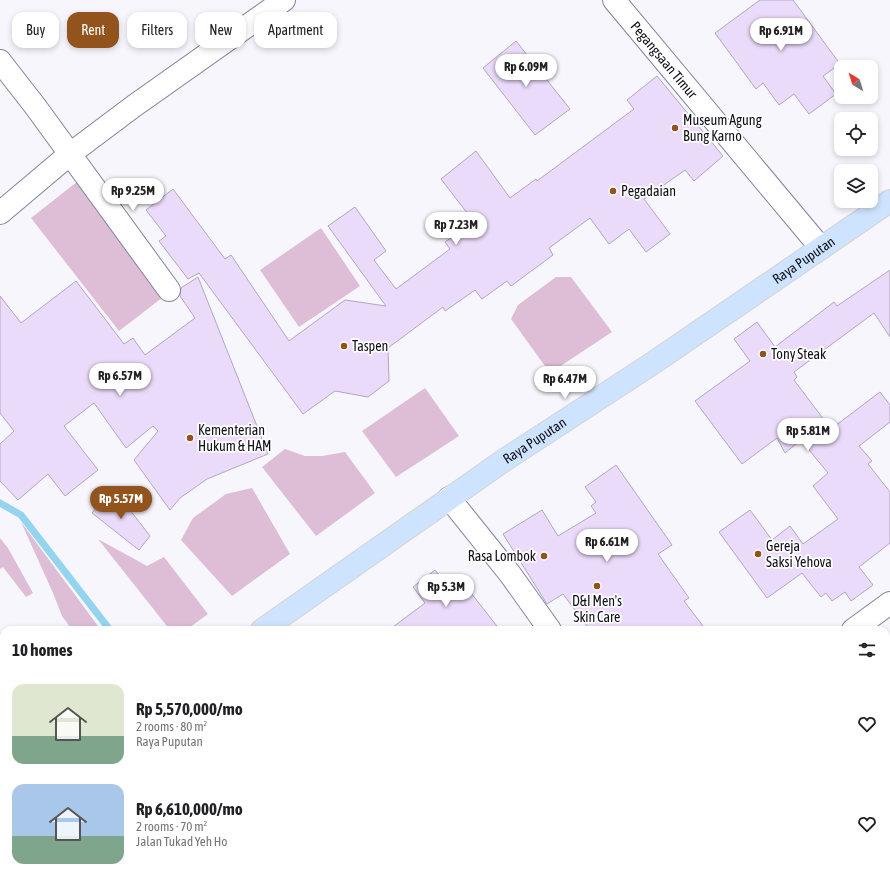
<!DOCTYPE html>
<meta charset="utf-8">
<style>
:root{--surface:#fff;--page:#f6f6f6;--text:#202124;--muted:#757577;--accent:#93531c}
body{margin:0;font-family:"Asap Condensed",sans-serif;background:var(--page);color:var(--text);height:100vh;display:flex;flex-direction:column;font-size:15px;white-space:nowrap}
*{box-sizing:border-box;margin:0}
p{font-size:13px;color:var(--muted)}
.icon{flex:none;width:22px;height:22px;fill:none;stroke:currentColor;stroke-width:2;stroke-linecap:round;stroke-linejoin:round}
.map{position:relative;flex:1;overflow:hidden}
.details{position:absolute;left:0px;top:626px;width:890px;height:256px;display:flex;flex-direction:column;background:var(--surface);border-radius:12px 12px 0 0;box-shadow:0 2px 6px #0003}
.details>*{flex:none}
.banner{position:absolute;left:12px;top:12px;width:400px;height:36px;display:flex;gap:8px}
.needle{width:26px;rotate:322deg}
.controls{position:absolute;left:834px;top:60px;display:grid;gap:8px}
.controls a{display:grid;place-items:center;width:44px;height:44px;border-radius:8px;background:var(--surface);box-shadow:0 2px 6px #0003;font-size:20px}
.price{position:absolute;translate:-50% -34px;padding:0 9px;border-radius:14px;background:#fff;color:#222;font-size:13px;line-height:26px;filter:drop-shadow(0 1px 2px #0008)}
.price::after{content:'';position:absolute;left:50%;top:24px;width:12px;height:9px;margin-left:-6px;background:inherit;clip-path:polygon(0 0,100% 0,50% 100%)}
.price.selected{background:var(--accent);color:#fff}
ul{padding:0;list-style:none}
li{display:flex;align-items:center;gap:12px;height:100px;padding:0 12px}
li span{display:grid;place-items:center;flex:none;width:112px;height:80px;border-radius:12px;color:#555}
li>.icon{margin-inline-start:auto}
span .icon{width:48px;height:48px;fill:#fffc;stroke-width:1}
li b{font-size:17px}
h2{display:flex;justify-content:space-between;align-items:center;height:48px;padding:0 12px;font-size:17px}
.tag{padding:0 14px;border-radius:12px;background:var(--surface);box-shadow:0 2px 6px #0003;font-size:14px;line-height:36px}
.tag.selected{background:var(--accent);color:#fff}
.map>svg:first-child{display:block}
</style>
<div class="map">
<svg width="890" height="882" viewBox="0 0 890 882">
<rect width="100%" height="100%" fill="#f6f6fc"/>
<path fill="#debed6" d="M 78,181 L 167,294 L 119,331 L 31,218 Z
M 321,228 L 360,286 L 299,327 L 260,270 Z
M 556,277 L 571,277 L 612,332 L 550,373 L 511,319 L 518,305 Z
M 425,388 L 459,436 L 396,477 L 362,431 Z
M 285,449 L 305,456 L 322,456 L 345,452 L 375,493 L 316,536 L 262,467 Z
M 252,488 L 290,554 L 232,596 L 181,540 L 193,518 L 226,494 Z
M 21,522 L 101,630 L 72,630 L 62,616 L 53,593 Z
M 0,538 L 8,548 L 33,593 L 26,597 L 3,567 L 0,569 Z
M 98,539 L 147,566 L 164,557 L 208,614 L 186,630 L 170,630 Z
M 4,675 L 4,719 L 0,722 L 0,678 Z"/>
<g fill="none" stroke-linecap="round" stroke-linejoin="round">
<path stroke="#94d4ef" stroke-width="7" d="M 0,503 L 21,515 L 110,630
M 286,878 L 289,882"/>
</g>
<path fill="#ebdbfa" stroke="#b3a6bf" d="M 760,0 L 793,0 L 840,64 L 823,76 L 836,94 L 809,114 L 794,94 L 779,105 L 763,83 L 756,89 L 715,33 Z
M 516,41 L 570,109 L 535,135 L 483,68 Z
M 657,76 L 723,156 L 694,181 L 685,170 L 644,199 L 670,234 L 646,252 L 629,229 L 609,244 L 590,218 L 549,248 L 553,255 L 511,286 L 507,281 L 482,299 L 475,290 L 445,311 L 443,307 L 388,348 L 389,381 L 368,397 L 335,391 L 303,414 L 199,273 L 188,279 L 159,241 L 166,236 L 146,210 L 173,189 L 225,259 L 231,255 L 289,341 L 345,300 L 386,306 L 328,226 L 355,207 L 386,251 L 374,260 L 396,289 L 450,249 L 445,242 L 474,222 L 441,179 L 476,151 L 510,198 L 536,179 L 537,181 L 634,109 L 627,100 Z
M 890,270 L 890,337 L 874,313 L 794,372 L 797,377 L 794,380 L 831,429 L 880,392 L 890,405 L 890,422 L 859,446 L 872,461 L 868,464 L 890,492 L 890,543 L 859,567 L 873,585 L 851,601 L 845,592 L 832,601 L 826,593 L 821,597 L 802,573 L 767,598 L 719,532 L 750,510 L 772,540 L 790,526 L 803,544 L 838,519 L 813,486 L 828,473 L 801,440 L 785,453 L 777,438 L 742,464 L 695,401 L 750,361 L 734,339 L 757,322 L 775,347 L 834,302 L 837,306 Z
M 198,277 L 268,454 L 207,479 L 180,498 L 170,510 L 134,460 L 158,431 L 153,426 L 126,448 L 94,403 L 64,426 L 98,470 L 65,496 L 48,474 L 18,500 L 0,481 L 0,444 L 14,431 L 0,413 L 0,296 L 21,323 L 76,281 L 124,344 L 133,338 L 145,355 L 195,318 L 180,296 L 181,288 Z
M 616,465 L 672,545 L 658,554 L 689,598 L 684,601 L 706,630 L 590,630 L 563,594 L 547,604 L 503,534 L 542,510 L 558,536 L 596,513 L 591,506 L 596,502 L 585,487 Z
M 113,488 L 150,536 L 139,550 L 92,513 Z
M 435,570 L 449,587 L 460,579 L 500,630 L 389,630 L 425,603 L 413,587 Z"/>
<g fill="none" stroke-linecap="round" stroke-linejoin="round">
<defs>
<g id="minor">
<path id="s1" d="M 614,0 L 821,248"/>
<path d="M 0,61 L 35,106 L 169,290"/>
<path d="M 0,213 L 70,154 L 134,106 L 284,0"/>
<path d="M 449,498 L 510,574 L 550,630"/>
<path d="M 853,630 L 890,603"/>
<path d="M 886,854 L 890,851"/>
<path d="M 0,870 L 4,875"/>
<path d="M 723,878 L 726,882"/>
<path d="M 512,882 L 518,878"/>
<path d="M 846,882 L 852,878"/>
</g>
<g id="major">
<path id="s2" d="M 262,630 L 503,461 L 653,363 L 890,201"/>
<path d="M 0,822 L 4,819"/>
</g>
</defs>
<use href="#minor" stroke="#80839b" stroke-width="24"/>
<use href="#major" stroke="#d4d4d5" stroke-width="24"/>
<use href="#minor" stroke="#fff" stroke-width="22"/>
<use href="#major" stroke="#cee3fd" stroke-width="22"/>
</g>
<g fill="#93531c" stroke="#fff" stroke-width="1.5">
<circle cx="675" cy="128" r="4"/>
<circle cx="613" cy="191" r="4"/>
<circle cx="344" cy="346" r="4"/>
<circle cx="763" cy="354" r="4"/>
<circle cx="190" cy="438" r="4"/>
<circle cx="758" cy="554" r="4"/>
<circle cx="544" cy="556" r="4"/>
<circle cx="597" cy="586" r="4"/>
</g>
<g text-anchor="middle" stroke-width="3.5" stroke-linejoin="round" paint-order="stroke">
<g font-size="14" fill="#0f0f18" stroke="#fff">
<text dy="5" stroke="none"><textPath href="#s1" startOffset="78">Pegangsaan Timur</textPath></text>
<text dy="5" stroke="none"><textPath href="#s2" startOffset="656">Raya Puputan</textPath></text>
<text dy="5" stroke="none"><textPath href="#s2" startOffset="332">Raya Puputan</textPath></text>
</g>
<g font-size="14" fill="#0f0f18" stroke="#fff" text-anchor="start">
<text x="683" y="125">Museum Agung<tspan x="683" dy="16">Bung Karno</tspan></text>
<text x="621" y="196">Pegadaian</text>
<text x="352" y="351">Taspen</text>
<text x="771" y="359">Tony Steak</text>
<text x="198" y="435">Kementerian<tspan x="198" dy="16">Hukum &amp; HAM</tspan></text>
<text x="766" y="551">Gereja<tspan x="766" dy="16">Saksi Yehova</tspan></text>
<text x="536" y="561" text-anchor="end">Rasa Lombok</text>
<text x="597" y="606" text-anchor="middle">D&amp;I Men's<tspan x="597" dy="16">Skin Care</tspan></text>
</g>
</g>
</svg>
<div class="controls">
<a><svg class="needle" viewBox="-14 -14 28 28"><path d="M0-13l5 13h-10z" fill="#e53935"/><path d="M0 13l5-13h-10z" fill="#757577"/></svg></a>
<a><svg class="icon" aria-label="locate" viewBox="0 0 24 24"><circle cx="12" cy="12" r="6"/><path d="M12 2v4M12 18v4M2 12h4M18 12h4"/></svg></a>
<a><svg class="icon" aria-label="layers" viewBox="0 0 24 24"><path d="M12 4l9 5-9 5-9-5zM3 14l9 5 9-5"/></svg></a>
</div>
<b class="price" style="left:781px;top:52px">Rp 6.91M</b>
<b class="price" style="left:526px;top:88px">Rp 6.09M</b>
<b class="price" style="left:133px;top:212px">Rp 9.25M</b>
<b class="price" style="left:456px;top:246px">Rp 7.23M</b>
<b class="price" style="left:120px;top:397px">Rp 6.57M</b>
<b class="price" style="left:565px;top:400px">Rp 6.47M</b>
<b class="price" style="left:808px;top:452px">Rp 5.81M</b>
<b class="price selected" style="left:121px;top:520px">Rp 5.57M</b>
<b class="price" style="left:607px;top:563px">Rp 6.61M</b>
<b class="price" style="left:446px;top:608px">Rp 5.3M</b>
<div class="banner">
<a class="tag">Buy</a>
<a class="tag selected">Rent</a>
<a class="tag">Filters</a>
<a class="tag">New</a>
<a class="tag">Apartment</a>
</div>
<section class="details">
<h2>10 homes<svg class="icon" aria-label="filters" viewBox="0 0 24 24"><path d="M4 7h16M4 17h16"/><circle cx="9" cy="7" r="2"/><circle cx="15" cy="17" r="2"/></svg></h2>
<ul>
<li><span style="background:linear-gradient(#dfe7d0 65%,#7fa58c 0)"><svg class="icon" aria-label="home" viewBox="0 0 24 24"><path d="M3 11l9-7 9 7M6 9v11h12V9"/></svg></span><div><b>Rp 5,570,000/mo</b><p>2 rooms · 80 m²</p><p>Raya Puputan</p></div><svg class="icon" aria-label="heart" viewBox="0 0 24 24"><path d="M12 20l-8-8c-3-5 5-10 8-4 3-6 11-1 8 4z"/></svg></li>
<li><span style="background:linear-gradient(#a9c7e8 65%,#7fa58c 0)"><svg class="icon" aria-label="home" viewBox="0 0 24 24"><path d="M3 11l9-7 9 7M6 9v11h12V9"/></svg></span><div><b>Rp 6,610,000/mo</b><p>2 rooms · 70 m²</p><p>Jalan Tukad Yeh Ho</p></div><svg class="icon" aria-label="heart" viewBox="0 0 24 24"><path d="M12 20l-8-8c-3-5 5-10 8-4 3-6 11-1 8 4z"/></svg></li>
</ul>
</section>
</div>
